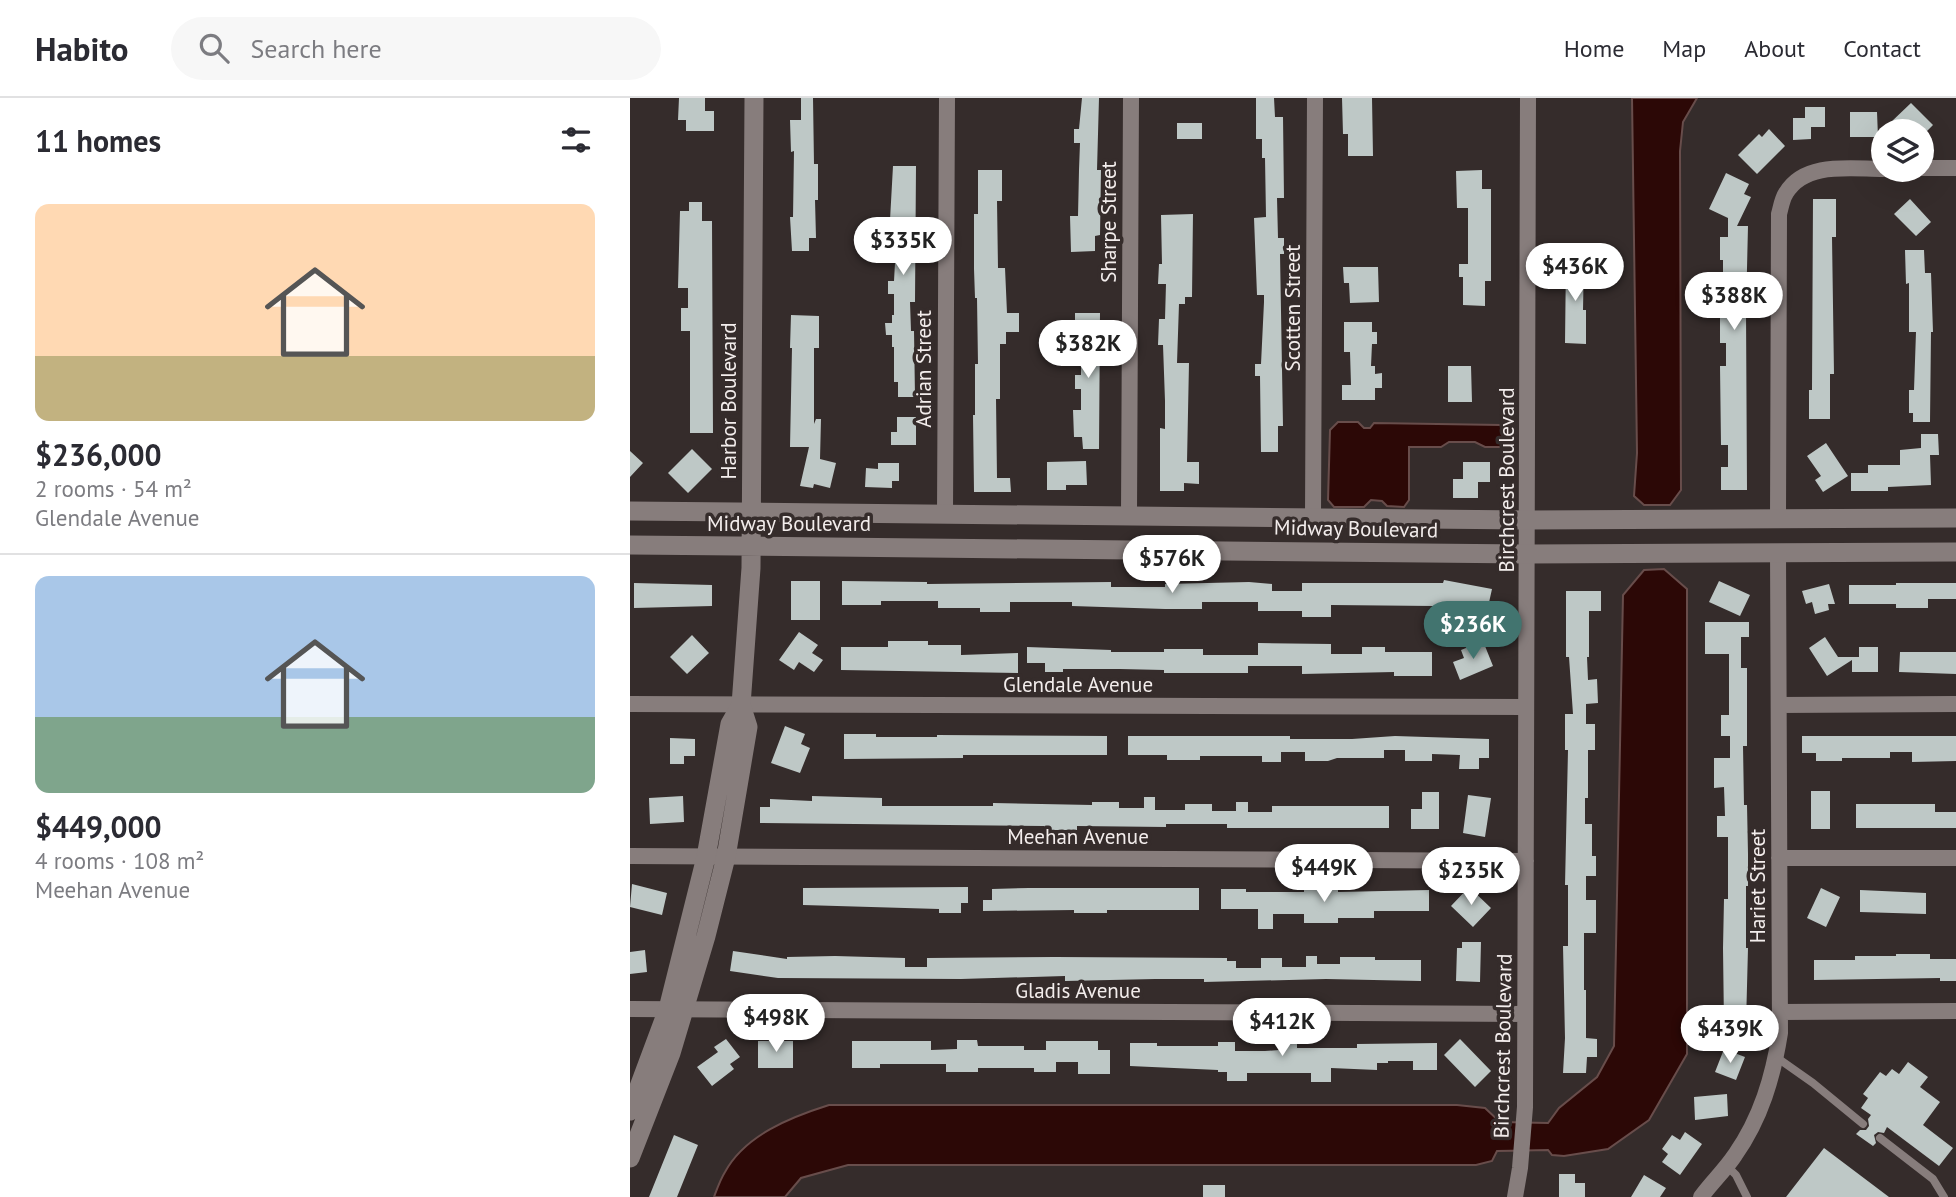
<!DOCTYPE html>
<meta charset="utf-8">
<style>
:root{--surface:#fff;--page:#f7f7f7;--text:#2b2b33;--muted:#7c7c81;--line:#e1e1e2;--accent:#42746f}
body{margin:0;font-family:"PT Sans",sans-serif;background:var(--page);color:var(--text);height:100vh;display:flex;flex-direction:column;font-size:26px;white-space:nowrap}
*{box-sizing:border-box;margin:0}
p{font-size:23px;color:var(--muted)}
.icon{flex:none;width:38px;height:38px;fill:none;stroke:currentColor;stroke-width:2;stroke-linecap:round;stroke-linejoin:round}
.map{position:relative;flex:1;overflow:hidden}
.sheet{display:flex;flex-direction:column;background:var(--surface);width:630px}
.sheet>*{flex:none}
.tools{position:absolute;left:1241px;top:21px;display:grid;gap:14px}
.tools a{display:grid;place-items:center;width:63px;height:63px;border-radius:50%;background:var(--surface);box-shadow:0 7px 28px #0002;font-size:35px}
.price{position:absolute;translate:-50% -60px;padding:0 16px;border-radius:24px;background:#fff;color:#222;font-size:23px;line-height:46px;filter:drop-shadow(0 2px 4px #0008)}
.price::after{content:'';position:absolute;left:50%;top:42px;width:21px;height:16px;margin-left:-10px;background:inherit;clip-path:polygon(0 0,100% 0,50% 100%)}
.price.selected{background:var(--accent);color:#fff}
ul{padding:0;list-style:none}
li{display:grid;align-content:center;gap:14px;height:371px;padding:0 35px}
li+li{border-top:2px solid var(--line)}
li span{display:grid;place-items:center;height:217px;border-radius:14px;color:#555}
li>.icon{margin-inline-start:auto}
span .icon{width:126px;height:126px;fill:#fffc;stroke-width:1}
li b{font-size:30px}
h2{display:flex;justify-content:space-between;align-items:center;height:84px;padding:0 35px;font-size:30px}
header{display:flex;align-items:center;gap:42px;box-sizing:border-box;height:98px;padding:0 35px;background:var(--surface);border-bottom:2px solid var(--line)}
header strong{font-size:33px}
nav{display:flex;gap:38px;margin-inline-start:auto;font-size:24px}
.search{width:490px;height:63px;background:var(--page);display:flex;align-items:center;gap:18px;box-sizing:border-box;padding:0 24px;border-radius:38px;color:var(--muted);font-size:26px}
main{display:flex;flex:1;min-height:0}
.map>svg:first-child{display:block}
</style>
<header>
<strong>Habito</strong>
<div class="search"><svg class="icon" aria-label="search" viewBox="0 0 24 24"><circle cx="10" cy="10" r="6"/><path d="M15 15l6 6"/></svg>Search here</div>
<nav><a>Home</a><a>Map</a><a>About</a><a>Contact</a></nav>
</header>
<main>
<section class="sheet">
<h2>11 homes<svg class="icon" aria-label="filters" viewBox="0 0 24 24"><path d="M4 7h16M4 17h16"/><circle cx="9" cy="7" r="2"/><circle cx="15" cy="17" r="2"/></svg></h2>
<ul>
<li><span style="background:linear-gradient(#ffd9b3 70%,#c2b280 0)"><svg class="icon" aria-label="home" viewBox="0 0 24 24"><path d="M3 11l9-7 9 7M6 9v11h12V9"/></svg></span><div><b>$236,000</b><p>2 rooms · 54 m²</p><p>Glendale Avenue</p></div></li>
<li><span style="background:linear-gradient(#a9c7e8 65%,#7fa58c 0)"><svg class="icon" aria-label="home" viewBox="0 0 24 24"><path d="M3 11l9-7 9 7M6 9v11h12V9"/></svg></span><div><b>$449,000</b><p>4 rooms · 108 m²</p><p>Meehan Avenue</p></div></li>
</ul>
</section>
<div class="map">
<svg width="1326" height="1099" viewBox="0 0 1326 1099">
<rect width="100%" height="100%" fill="#352c2b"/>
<path fill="#2c0806" stroke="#684d4b" stroke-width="2" d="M 1002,0 L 1067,0 L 1053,24 L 1050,53 L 1051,392 L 1040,407 L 1014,407 L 1004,398 L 1007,355 Z
M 708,324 L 728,324 L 734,330 L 740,330 L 744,325 L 871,327 L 874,329 L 874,346 L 870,349 L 855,349 L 845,344 L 819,344 L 811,349 L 779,349 L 779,402 L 774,409 L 757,408 L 752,403 L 741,402 L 734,409 L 704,409 L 698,402 L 700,332 Z
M 1034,471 L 1057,491 L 1057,956 L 1019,1022 L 978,1051 L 934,1058 L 922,1057 L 918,1052 L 867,1053 L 862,1063 L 846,1067 L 218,1067 L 171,1080 L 155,1099 L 84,1099 C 87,1091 90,1082 95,1074 C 115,1037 161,1019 199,1007 L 827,1007 L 855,1010 L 870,1024 L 918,1025 L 929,1010 L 967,979 L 984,948 L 993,497 L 1014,472 Z"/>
<path fill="#bec8c6" d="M 49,0 L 75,0 L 75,13 L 84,13 L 84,33 L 56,33 L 56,22 L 48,22 Z
M 171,0 L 183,0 L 184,66 L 188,66 L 188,102 L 185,102 L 186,140 L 179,140 L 179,153 L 162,153 L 160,119 L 163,119 L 164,53 L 161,54 L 160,22 L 171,22 Z
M 452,0 L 469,0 L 467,72 L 471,72 L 470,137 L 465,138 L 465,153 L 441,154 L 440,118 L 448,118 L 449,72 L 450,45 L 444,45 L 444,31 L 449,31 Z
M 626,0 L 644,0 L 645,19 L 653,19 L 654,100 L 647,100 L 648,140 L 654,140 L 654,156 L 650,156 L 653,328 L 648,328 L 648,354 L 631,354 L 630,278 L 625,278 L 625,266 L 631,266 L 634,204 L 634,197 L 627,197 L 624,120 L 636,119 L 635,60 L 632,60 L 632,41 L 626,41 Z
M 712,0 L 742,0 L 743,58 L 718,58 L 718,36 L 713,36 Z
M 1281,5 L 1303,27 L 1297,33 L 1268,33 L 1260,25 Z
M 1175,9 L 1195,9 L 1195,29 L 1181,29 L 1181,41 L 1163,42 L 1163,20 L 1175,20 Z
M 1220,14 L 1247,14 L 1248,39 L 1220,39 Z
M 547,25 L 572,25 L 572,41 L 547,41 Z
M 1139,31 L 1155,48 L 1127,76 L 1108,57 L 1129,36 L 1132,39 Z
M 263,68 L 286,68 L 285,204 L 280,204 L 281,233 L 284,233 L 285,299 L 268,299 L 268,284 L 264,284 L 264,249 L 262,249 L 262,237 L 256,237 L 255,225 L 262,225 L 262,217 L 264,217 L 264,196 L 258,196 L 258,183 L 264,183 L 265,165 L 265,140 L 259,140 Z
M 348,72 L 372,72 L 372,103 L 367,103 L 368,170 L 375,170 L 377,215 L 389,215 L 389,234 L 376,234 L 376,246 L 370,246 L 370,301 L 366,301 L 367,380 L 380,380 L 381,394 L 344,394 L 343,317 L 345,317 L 345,266 L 348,266 L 347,200 L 345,200 L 344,171 L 344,116 L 348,116 Z
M 852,72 L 852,91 L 861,91 L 861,183 L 855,183 L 855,208 L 833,207 L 833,179 L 829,179 L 829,166 L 838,166 L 838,110 L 827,110 L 826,73 Z
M 1096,75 L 1119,86 L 1114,96 L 1121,99 L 1107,128 L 1118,128 L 1116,213 L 1117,392 L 1091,392 L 1091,369 L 1098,369 L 1098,347 L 1091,347 L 1090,268 L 1096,268 L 1096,245 L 1090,245 L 1090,220 L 1093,220 L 1093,162 L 1090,162 L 1090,139 L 1098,139 L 1098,120 L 1079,111 Z
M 1183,101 L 1206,101 L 1206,139 L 1202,139 L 1204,276 L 1200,276 L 1200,321 L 1179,321 L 1179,292 L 1182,292 Z
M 1280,101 L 1301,124 L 1286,138 L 1264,116 Z
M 59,104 L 72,104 L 72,123 L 82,123 L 83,335 L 60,335 L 60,233 L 51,233 L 51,210 L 58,210 L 58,190 L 48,190 L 50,113 L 59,113 Z
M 563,116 L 562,199 L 555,199 L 555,206 L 549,206 L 547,265 L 559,265 L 557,364 L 569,364 L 569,386 L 554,385 L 554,393 L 530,393 L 530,330 L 535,331 L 535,303 L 533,247 L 528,247 L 529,221 L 535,221 L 536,186 L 528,186 L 529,166 L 532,166 L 531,117 Z
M 1275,152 L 1294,152 L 1295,175 L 1301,175 L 1303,234 L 1301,234 L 1300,324 L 1283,324 L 1283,315 L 1279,315 L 1279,292 L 1284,292 L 1286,234 L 1279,234 L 1279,185 L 1276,186 Z
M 936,160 L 954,161 L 953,212 L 956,212 L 956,246 L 935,245 Z
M 713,169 L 748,169 L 749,204 L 720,205 L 719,185 L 714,185 Z
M 445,215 L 470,215 L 469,351 L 453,351 L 452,339 L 444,339 L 443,312 L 451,312 L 451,291 L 445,291 L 445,277 L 451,277 L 451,239 L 445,239 Z
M 161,217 L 189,218 L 189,250 L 184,250 L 184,326 L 186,321 L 191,321 L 190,361 L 206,365 L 200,390 L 184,386 L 183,390 L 170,388 L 179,349 L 160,349 L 162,250 L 160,250 Z
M 714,224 L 742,224 L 742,234 L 747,234 L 747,246 L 742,246 L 741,268 L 745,268 L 745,276 L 752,275 L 752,290 L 745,290 L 745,302 L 712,302 L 712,287 L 721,287 L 720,254 L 714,254 Z
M 818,268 L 841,268 L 842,304 L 818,304 Z
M 267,319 L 286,319 L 286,347 L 261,347 L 261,334 L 267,334 Z
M 1291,336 L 1308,336 L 1309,357 L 1300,357 L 1301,387 L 1258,389 L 1258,393 L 1221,393 L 1221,375 L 1238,375 L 1238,367 L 1270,367 L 1270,352 L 1291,350 Z
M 1196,345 L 1218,378 L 1193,394 L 1185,382 L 1191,378 L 1177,358 Z
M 62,351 L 82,371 L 58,395 L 38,375 Z
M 0,353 L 13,365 L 0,379 Z
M 456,363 L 457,387 L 436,387 L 436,392 L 417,392 L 417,364 Z
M 833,364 L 860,364 L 860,384 L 848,384 L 848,400 L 823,400 L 823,381 L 833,381 Z
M 248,365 L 269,365 L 269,383 L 262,383 L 262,390 L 235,389 L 236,370 L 248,371 Z
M 814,482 L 862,491 L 858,509 L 848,507 L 846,516 L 804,508 L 701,507 L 701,519 L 672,519 L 672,513 L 628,513 L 628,504 L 572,504 L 572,511 L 535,511 L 442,508 L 442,504 L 380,504 L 380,514 L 350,514 L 350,510 L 308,510 L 308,503 L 251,503 L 251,507 L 212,507 L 212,483 L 297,484 L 297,486 L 481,484 L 481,489 L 535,489 L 535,486 L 619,484 L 642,486 L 642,493 L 672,493 L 672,485 L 813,485 Z
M 161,483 L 190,483 L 190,522 L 161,522 Z
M 1089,483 L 1120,497 L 1110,518 L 1079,504 Z
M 4,485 L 82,487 L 82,508 L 4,510 Z
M 1266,485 L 1326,485 L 1326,501 L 1298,501 L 1298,510 L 1266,510 L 1266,506 L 1219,506 L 1219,487 L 1266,487 Z
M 1199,486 L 1205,506 L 1198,506 L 1199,512 L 1185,516 L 1182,504 L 1176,506 L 1172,493 Z
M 936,493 L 971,493 L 971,513 L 959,513 L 959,559 L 957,559 L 958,582 L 967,581 L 968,605 L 956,606 L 956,626 L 965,626 L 965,652 L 958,652 L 958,700 L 955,700 L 955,726 L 962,726 L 962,758 L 966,758 L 966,778 L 956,778 L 956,802 L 966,802 L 966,835 L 954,835 L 954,892 L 956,892 L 956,940 L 967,941 L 967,959 L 957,959 L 956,975 L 933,975 L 935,940 L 933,848 L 938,848 L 938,787 L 935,787 L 938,652 L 935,652 L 935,616 L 943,616 L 939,559 L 936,559 Z
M 1075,524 L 1119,524 L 1119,539 L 1111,539 L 1111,570 L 1117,570 L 1117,648 L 1113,648 L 1114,707 L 1117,707 L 1118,756 L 1118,788 L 1116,788 L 1116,850 L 1118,850 L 1116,927 L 1094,927 L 1093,850 L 1094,801 L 1098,801 L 1098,739 L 1087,739 L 1087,718 L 1095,718 L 1094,689 L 1084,690 L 1084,660 L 1100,660 L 1100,638 L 1091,638 L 1091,617 L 1099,617 L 1099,556 L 1075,556 Z
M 169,534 L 188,547 L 182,555 L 193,562 L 184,574 L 169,564 L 164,572 L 149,562 Z
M 62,537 L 79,555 L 57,576 L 40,559 Z
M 1195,539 L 1208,559 L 1229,559 L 1229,549 L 1248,549 L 1248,574 L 1222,574 L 1222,562 L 1197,578 L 1179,550 Z
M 258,543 L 298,543 L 298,547 L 331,547 L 331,557 L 388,555 L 388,575 L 211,572 L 211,549 L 258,549 Z
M 853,543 L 863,568 L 830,582 L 823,564 L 834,560 L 831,552 Z
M 628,545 L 701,546 L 701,556 L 732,556 L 732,549 L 755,549 L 755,554 L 802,554 L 802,578 L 764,578 L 764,574 L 672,576 L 672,568 L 618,568 L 618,575 L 534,575 L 534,572 L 490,571 L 433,571 L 433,574 L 415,574 L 415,565 L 397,565 L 397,549 L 481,552 L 481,554 L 534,554 L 534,551 L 573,551 L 573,557 L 628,557 Z
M 1270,554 L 1326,554 L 1326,576 L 1269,574 Z
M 155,628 L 175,636 L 171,646 L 180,650 L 170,675 L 141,665 Z
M 214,636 L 246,636 L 246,639 L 307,639 L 307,637 L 477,638 L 477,657 L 333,657 L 333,660 L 214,661 Z
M 498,638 L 660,638 L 660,641 L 722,641 L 765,638 L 859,641 L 859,660 L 849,660 L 849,671 L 829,671 L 830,657 L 802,656 L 802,663 L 775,663 L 775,652 L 754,652 L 754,660 L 707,660 L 698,663 L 675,663 L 675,654 L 651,654 L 651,664 L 632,664 L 632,658 L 570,658 L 570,662 L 537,662 L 537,657 L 498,657 Z
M 1172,638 L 1326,638 L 1326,663 L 1282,664 L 1282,654 L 1260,654 L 1260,660 L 1212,660 L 1212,663 L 1186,663 L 1186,655 L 1172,655 Z
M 40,640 L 65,641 L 65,658 L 54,658 L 54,666 L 40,666 Z
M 1181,693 L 1200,693 L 1200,731 L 1181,731 Z
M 792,694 L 809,694 L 809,731 L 781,731 L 781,711 L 792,711 Z
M 838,697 L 861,700 L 855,739 L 833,735 Z
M 53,698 L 54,724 L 20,726 L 19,700 Z
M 182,698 L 252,700 L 252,708 L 363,708 L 363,705 L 462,707 L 462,704 L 489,704 L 489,710 L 514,710 L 514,699 L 525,699 L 525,712 L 555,712 L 555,706 L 582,706 L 582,713 L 606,713 L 606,704 L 618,704 L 618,714 L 642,714 L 642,708 L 759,708 L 759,730 L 597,730 L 597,726 L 536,726 L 536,729 L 447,728 L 447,732 L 414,732 L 414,728 L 130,725 L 130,709 L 140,709 L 140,701 L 182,703 Z
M 1226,706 L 1305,706 L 1305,714 L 1326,714 L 1326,730 L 1226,730 Z
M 2,786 L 37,795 L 32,817 L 0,809 Z
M 338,789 L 338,805 L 331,805 L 331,815 L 309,815 L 309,811 L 173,807 L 173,790 Z
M 839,789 L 861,810 L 843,829 L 821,808 Z
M 399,790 L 569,790 L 569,812 L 477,812 L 477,815 L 444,815 L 444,812 L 353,813 L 353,802 L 362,802 L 362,791 Z
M 1191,790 L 1210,799 L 1196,829 L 1177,820 Z
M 591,791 L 616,791 L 616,794 L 674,794 L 674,791 L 708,791 L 708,794 L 799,792 L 799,813 L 744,813 L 744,820 L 708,820 L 708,825 L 674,825 L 674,816 L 643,816 L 643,831 L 628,831 L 628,811 L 591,811 Z
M 1230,792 L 1296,795 L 1296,816 L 1230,814 Z
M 832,844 L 851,844 L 850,884 L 826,883 L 827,850 L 832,850 Z
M 15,852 L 17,874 L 0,876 L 0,854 Z
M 103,853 L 157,861 L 157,859 L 205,858 L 275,860 L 275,869 L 297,869 L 297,860 L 425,859 L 597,860 L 597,863 L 606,863 L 606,870 L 631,870 L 631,860 L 652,860 L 652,869 L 676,869 L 676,858 L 687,858 L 687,866 L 710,866 L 710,859 L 745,859 L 745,862 L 791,862 L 791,883 L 696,881 L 574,884 L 574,881 L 525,881 L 435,883 L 435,878 L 331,881 L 148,880 L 100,873 Z
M 1266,856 L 1300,856 L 1300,861 L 1326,861 L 1326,883 L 1310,883 L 1310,880 L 1184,882 L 1184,862 L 1225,862 L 1225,858 L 1266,858 Z
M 96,941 L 110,959 L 100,966 L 104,971 L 82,988 L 67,969 L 88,954 L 84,949 Z
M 830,941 L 861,973 L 845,989 L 814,957 Z
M 327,942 L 347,942 L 348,948 L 394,948 L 394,952 L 416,952 L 416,943 L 468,943 L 468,952 L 480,952 L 480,976 L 448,976 L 448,964 L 426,964 L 426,974 L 404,974 L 404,970 L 348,970 L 348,974 L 316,974 L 316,966 L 250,966 L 250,970 L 222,970 L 222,943 L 301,943 L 301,952 L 327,951 Z
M 128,943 L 163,943 L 163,970 L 128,970 Z
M 649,943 L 667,943 L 667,950 L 727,950 L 727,946 L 807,945 L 807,972 L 783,972 L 783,963 L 758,963 L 758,965 L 747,965 L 747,972 L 701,970 L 701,984 L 681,984 L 681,975 L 617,975 L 617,983 L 597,983 L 597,974 L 588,974 L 588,972 L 500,968 L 500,945 L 527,945 L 527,948 L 588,948 L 588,944 L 605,944 L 605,953 L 635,953 L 649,952 Z
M 1094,951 L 1115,959 L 1106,982 L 1085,974 Z
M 1278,964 L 1298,979 L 1290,989 L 1310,1004 L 1293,1027 L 1323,1050 L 1309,1068 L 1257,1029 L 1254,1035 L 1248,1034 L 1244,1037 L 1246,1045 L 1243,1048 L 1226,1036 L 1230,1032 L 1236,1032 L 1239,1028 L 1238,1021 L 1241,1017 L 1231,1010 L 1238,1000 L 1233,996 L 1250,974 L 1256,978 L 1262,971 L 1269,976 Z
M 1097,996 L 1098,1018 L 1065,1022 L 1064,999 Z
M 1055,1034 L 1072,1046 L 1050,1077 L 1032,1064 L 1038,1056 L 1032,1051 L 1042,1037 L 1050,1042 Z
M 44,1037 L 68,1047 L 47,1099 L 19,1099 Z
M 1194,1050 L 1259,1099 L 1156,1099 Z
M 929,1076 L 945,1076 L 945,1085 L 955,1085 L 955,1099 L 929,1099 Z
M 1014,1077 L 1036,1090 L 1030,1099 L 1001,1099 Z
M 573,1087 L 595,1087 L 595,1099 L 573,1099 Z"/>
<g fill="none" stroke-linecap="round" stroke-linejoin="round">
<path stroke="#877d7c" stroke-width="8" d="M 1146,959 L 1183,985 L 1233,1026
M 1250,1040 L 1303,1081 L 1314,1099
M 1097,1068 L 1106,1077 L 1117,1099"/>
<path stroke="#877d7c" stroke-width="16" d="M 1292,70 L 1326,70
M 315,416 L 317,0
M 499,417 L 501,0
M 683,419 L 685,0
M 1148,420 L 1149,116 C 1151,109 1152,101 1156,95 C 1175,63 1221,71 1253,71
M 0,606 L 896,609
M 1149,607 L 1326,606
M 0,758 L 896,763
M 1149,760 L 1326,760
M 0,911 L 895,916
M 1150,914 L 1326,913
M 885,1099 L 890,1070 L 895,1009 L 898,0
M 1071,1099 C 1082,1084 1095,1072 1105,1057 C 1131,1020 1143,979 1150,935 L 1148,454"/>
<path stroke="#877d7c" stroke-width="19" d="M 0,413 L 898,422 L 1326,420
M 0,447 L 898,456 L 1326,454
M 0,1013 L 38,911 L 76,759 L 100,626 L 111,607
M 0,1060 L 41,955 L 76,838 L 96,759 L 118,629 L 111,607 L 121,470 L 124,0"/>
</g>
<g text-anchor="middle" stroke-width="7" stroke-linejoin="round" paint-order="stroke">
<g font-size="21" fill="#f3edec" stroke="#352c2b">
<text transform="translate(479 124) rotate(-90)" y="7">Sharpe Street</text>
<text transform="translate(663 210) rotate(-90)" y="7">Scotten Street</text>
<text transform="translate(294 271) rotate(-90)" y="7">Adrian Street</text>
<text transform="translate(99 303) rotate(-90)" y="7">Harbor Boulevard</text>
<text transform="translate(877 382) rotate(-90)" y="7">Birchcrest Boulevard</text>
<text x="159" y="433">Midway Boulevard</text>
<text transform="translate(726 431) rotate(1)" y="7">Midway Boulevard</text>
<text x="448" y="594">Glendale Avenue</text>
<text x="448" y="746">Meehan Avenue</text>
<text transform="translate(1128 788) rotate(-90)" y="7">Hariet Street</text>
<text x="448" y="900">Gladis Avenue</text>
<text transform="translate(873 948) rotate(-89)" y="7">Birchcrest Boulevard</text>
</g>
</g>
</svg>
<div class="tools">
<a><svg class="icon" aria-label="layers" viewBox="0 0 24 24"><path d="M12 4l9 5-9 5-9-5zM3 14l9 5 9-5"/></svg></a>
</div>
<b class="price" style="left:273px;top:179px">$335K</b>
<b class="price" style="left:945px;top:205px">$436K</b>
<b class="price" style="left:1104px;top:234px">$388K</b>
<b class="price" style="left:458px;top:282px">$382K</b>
<b class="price" style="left:542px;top:497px">$576K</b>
<b class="price selected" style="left:843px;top:563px">$236K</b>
<b class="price" style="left:694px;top:806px">$449K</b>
<b class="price" style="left:841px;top:809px">$235K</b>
<b class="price" style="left:146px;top:956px">$498K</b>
<b class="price" style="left:652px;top:960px">$412K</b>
<b class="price" style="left:1100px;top:967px">$439K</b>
</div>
</main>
